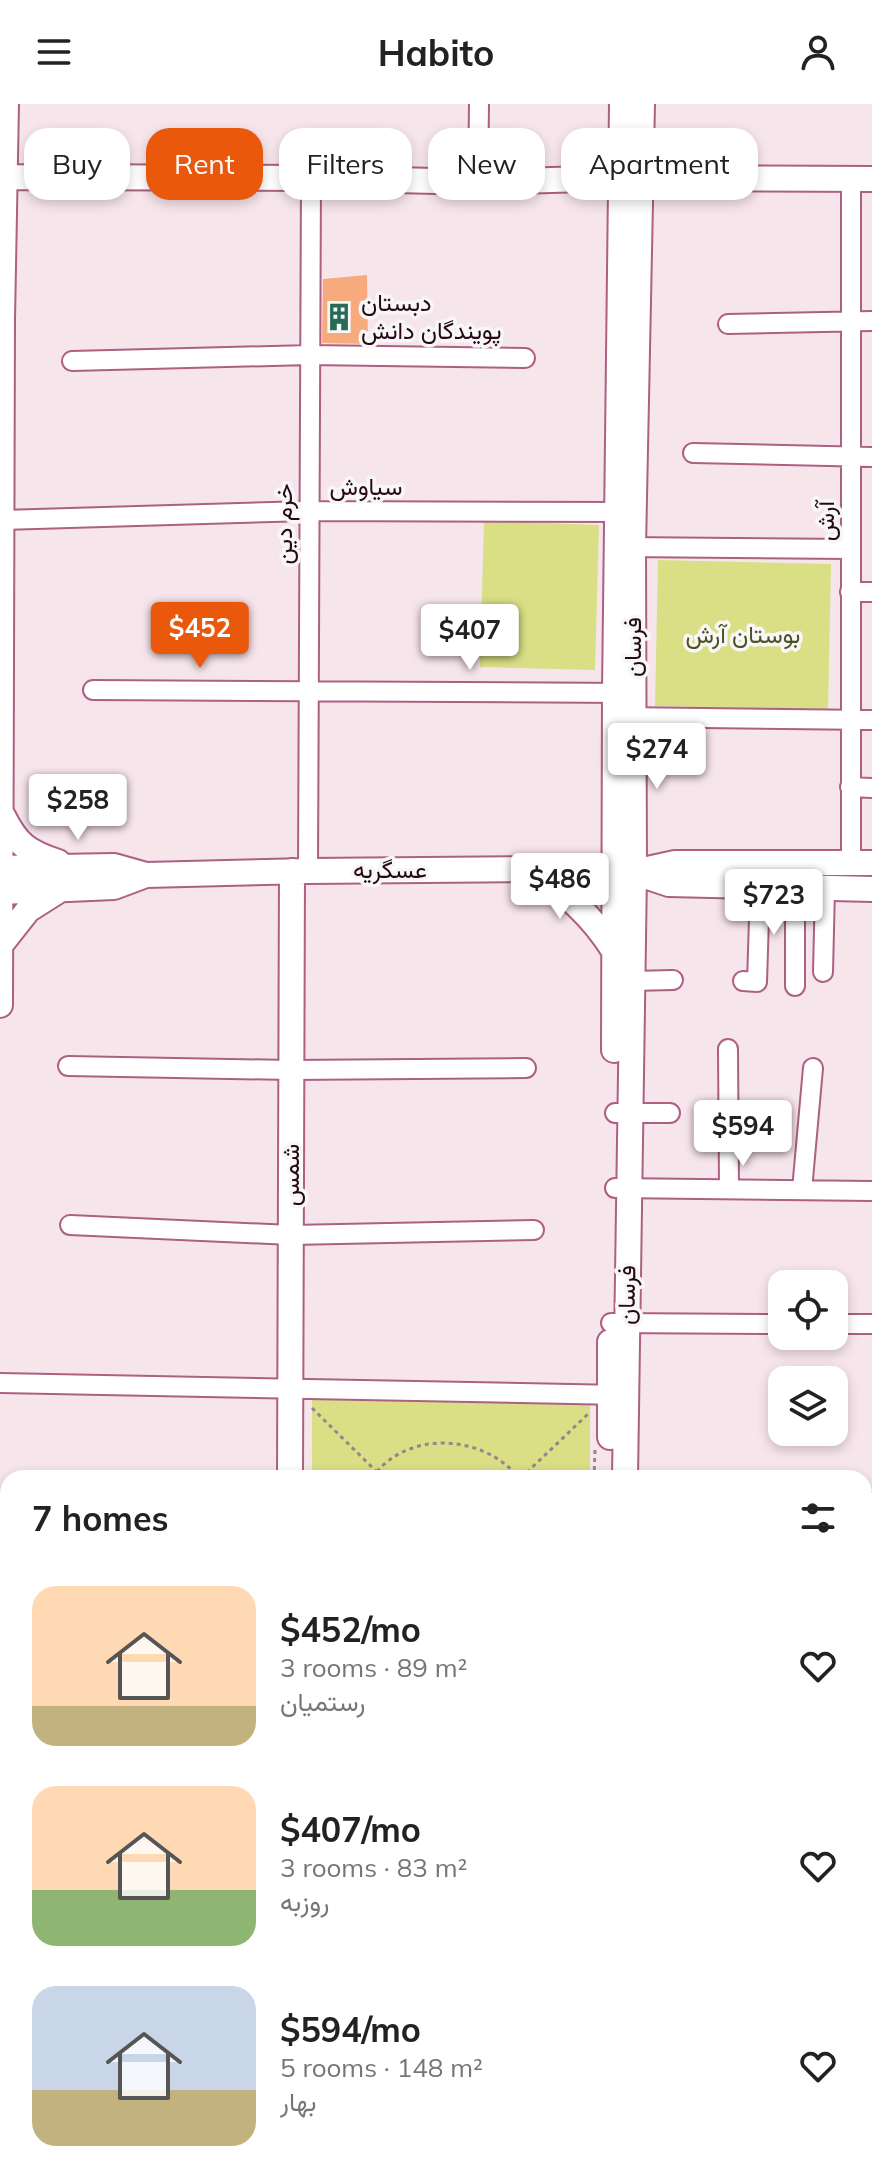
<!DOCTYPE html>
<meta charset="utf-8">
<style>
:root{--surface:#fff;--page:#f6f6f6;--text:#222;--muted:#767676;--accent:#ea580c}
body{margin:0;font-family:Mulish,Vazirmatn,sans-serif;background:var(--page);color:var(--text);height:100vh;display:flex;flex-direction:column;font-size:30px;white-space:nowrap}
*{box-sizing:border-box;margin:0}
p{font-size:26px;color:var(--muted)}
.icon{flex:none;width:44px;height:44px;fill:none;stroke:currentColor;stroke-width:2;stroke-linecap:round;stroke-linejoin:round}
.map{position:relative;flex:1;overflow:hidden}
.panel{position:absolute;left:0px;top:1366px;width:872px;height:712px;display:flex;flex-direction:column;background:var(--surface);border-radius:24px 24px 0 0;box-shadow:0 4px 12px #0003}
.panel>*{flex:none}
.banner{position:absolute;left:24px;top:24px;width:824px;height:72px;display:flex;gap:16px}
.buttons{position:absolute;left:768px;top:1166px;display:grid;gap:16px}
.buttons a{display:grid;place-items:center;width:80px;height:80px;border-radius:16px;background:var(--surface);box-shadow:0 4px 12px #0003;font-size:40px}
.price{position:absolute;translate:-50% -68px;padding:0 18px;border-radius:8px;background:#fff;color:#222;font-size:26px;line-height:52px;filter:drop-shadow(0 2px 4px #0008)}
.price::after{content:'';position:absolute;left:50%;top:48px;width:24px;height:18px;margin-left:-12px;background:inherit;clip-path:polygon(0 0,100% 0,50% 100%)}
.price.on{background:var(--accent);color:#fff}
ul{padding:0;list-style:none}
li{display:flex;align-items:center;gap:24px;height:200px;padding:0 32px}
li span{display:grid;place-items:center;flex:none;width:224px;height:160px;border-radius:24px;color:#555}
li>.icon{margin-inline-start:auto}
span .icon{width:96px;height:96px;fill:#fffc;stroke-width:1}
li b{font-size:34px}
h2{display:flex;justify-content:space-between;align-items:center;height:96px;padding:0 32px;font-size:34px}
.pill{padding:0 28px;border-radius:24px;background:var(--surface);box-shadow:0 4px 12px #0003;font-size:28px;line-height:72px}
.pill.on{background:var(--accent);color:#fff}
header{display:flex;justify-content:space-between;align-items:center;height:104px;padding:0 32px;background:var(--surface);font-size:36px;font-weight:700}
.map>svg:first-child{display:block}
</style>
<header><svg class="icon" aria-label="menu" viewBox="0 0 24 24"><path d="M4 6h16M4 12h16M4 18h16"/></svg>Habito<svg class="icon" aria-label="person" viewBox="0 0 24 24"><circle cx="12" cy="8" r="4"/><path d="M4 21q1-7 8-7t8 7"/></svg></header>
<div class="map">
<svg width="872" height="2078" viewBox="0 0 872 2078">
<rect width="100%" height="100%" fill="#f7e5ec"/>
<path fill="#dadf85" d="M 484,417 L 599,421 L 595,566 L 480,563 Z
M 658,456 L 831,460 L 828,606 L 655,602 Z
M 312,1292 L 590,1297 L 590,1374 L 312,1374 Z
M 13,2070 L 139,2070 L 139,2078 L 13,2078 Z"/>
<path fill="#f7ab7d" d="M 367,171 L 368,240 L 322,239 L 323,175 Z"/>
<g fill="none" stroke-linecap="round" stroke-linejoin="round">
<defs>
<path id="street" d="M 851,75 L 851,759
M 478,78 L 479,0
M 728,220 L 872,217
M 72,257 L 309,251 L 525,254
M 693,349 L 872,353
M 2,416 L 308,407 L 627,408
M 623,443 L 850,445
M 850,488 L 872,488
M 93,586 L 627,589
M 621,613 L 872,616
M 850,683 L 872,684
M 308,767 L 311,74
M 823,868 L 825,784
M 632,877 L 673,876
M 743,877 L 757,878 L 760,783
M 795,882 L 795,784
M 728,945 L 729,1085
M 68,962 L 290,966 L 526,964
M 615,1009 L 670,1009
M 615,1084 L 872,1087
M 802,1086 L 813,964
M 70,1121 L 291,1131 L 534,1126
M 611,1219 L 782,1220
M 834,1220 L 872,1220
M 0,1279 L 621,1291
M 864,1398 L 872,1398
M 864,1545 L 872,1545
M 0,1586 L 8,1586
M 864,1701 L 872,1699
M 0,1917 L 8,1918
M 864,2061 L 872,2062
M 659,2070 L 660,2078"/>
<path id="secondary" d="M 5,73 L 311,74 L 478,78 L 621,74 L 872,75
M 3,712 C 17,740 27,748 58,758
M 0,764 L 114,762 L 146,771 L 308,767 L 531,765 L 634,768 L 675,759 L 872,759
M 531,765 C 566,790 591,810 614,847
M 636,769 L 669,780 L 872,785
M 0,788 L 114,783 L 146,771
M 2,839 L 28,806 L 58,787
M 0,901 L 2,216 L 6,0
M 614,946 L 615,589 L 622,0
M 610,1333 L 610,1238
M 290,1374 L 292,767
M 625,1374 L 634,768 L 633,443 L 642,0
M 613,2070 L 614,2078
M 281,2078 L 281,2070"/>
</defs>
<use href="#street" stroke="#ad5f84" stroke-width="22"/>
<use href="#secondary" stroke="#ad5f84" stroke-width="28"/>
<path stroke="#9a838d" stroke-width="3" stroke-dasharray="4 4" stroke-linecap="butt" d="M 312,1304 L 383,1374
M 372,1374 C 406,1325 484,1330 519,1374
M 521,1374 L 588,1310
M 594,1374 L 595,1346
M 14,2078 L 15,2070
M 86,2078 L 86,2070
M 134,2078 L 134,2070"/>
<use href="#street" stroke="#fff" stroke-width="18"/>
<use href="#secondary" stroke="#fff" stroke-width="24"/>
</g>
<defs>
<symbol id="building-bare" viewBox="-9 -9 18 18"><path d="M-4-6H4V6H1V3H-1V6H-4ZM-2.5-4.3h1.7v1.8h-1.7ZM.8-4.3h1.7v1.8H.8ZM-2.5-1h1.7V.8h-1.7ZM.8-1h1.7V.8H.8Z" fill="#296957" stroke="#f7f7f7" stroke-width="2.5" paint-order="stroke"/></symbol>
</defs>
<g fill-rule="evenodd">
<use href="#building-bare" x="319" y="193" width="40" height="40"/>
</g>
<g text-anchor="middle" stroke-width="7" stroke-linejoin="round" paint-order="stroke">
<g font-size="24" fill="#250716" stroke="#f7f7f7" text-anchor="start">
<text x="361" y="207">دبستان<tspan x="361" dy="28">پویندگان دانش</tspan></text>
</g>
<g font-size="24" fill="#250716" stroke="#f7f7f7">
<text x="366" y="391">سیاوش</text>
<text transform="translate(826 417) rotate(-90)" y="8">آرش</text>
<text transform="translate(284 420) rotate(-90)" y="8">خرم دین</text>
<text transform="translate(633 543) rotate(-90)" y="8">فرسان</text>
<text x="390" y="774">عسگریه</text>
<text transform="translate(291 1071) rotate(-90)" y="8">شمس</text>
<text transform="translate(627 1191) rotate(-89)" y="8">فرسان</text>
</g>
<g font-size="24" fill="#4e5023" stroke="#f7f7f7">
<text x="743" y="539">بوستان آرش</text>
</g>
</g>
</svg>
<div class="buttons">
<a><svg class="icon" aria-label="locate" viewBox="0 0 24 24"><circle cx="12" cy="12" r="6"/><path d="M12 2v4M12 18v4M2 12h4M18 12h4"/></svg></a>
<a><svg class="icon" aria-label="layers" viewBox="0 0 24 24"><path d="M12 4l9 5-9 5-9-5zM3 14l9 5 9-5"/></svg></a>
</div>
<b class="price on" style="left:200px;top:566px">$452</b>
<b class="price" style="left:470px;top:568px">$407</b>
<b class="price" style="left:657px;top:687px">$274</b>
<b class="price" style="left:78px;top:738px">$258</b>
<b class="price" style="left:560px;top:817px">$486</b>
<b class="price" style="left:774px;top:833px">$723</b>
<b class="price" style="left:743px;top:1064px">$594</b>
<div class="banner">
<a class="pill">Buy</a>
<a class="pill on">Rent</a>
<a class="pill">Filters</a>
<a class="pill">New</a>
<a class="pill">Apartment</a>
</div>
<section class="panel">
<h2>7 homes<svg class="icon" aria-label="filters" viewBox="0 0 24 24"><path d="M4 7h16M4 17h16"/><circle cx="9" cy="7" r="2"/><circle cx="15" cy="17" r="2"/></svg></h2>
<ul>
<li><span style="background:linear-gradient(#ffd9b3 75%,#c2b280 0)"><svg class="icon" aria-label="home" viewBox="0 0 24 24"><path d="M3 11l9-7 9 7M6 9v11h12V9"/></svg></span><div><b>$452/mo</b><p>3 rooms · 89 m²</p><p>رستمیان</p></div><svg class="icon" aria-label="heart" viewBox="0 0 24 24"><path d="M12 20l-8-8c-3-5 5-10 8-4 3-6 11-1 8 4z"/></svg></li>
<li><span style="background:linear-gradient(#ffd9b3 65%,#8fb573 0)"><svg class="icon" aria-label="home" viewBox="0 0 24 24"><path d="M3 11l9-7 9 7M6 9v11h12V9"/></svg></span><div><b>$407/mo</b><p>3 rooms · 83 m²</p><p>روزبه</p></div><svg class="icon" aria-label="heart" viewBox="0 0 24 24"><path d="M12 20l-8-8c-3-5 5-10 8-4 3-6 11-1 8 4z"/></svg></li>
<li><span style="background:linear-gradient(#c9d6e8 65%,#c2b280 0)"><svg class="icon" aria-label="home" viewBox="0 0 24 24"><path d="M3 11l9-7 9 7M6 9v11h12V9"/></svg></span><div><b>$594/mo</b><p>5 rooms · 148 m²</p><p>بهار</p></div><svg class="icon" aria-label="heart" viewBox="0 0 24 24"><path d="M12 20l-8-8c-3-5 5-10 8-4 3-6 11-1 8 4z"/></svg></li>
</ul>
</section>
</div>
